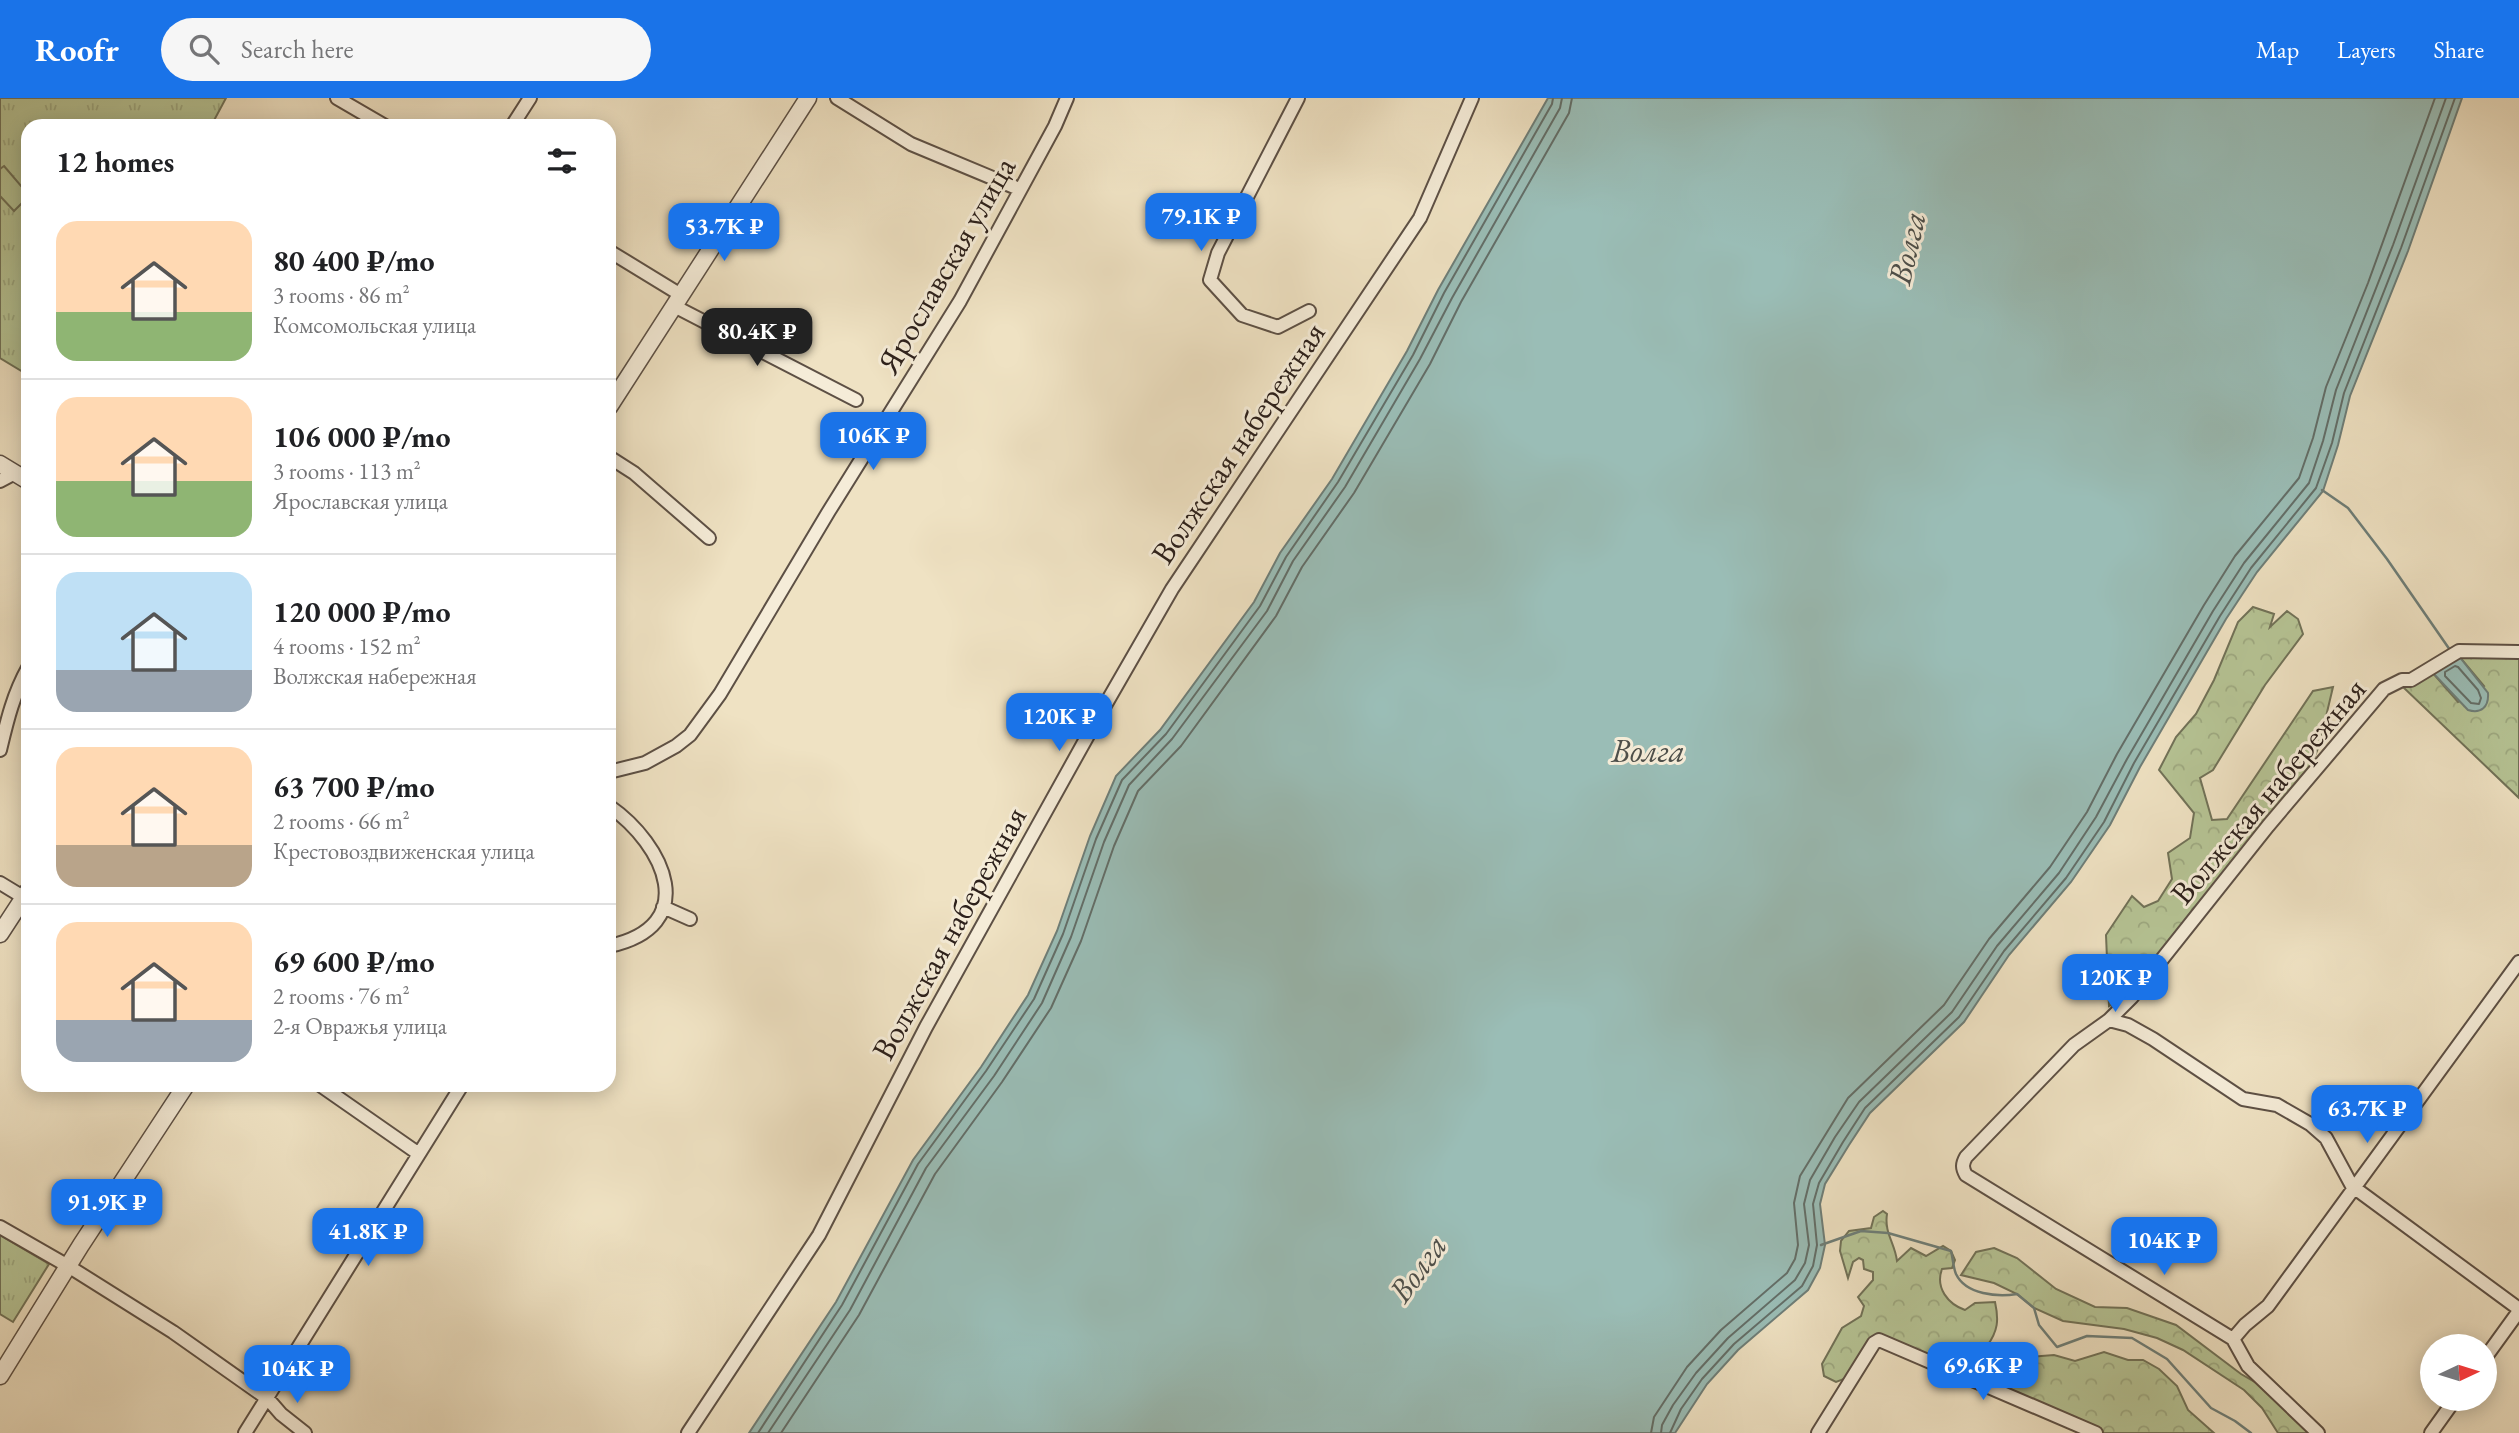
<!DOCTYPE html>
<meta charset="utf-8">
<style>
:root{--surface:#fff;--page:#f6f6f6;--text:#202124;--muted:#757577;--line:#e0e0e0;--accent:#1a73e8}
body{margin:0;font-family:"EB Garamond",serif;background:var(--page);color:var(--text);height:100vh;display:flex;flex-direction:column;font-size:26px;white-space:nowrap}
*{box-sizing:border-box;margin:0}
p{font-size:23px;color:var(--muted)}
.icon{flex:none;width:38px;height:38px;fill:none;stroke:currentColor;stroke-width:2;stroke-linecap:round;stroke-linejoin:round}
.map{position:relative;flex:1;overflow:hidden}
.panel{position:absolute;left:21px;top:21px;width:595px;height:973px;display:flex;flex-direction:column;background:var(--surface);border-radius:21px;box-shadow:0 4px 18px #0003}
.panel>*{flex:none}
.needle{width:46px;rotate:86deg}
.controls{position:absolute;left:2420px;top:1236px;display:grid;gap:14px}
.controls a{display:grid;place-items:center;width:77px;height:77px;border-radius:50%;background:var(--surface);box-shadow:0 4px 18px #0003;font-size:35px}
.price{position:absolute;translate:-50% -60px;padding:0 16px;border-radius:14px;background:var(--accent);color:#fff;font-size:23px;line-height:46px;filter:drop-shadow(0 2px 4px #0008)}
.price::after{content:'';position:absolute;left:50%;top:42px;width:21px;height:16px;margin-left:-10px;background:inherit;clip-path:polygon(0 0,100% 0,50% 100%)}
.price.active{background:#222;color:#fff}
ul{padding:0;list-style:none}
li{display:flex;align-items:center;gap:21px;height:175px;padding:0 35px}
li+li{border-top:2px solid var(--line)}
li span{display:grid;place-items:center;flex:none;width:196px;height:140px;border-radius:21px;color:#555}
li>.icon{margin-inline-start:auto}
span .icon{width:84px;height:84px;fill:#fffc;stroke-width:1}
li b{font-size:30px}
h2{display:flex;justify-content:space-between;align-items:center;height:84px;padding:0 35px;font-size:30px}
header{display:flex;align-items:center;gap:42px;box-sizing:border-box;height:98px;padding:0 35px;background:var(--accent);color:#fff}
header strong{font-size:33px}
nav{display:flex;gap:38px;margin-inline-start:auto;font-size:24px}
.search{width:490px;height:63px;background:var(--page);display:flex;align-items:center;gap:18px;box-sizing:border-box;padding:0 24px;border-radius:38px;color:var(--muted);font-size:26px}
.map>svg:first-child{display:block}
</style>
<header>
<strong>Roofr</strong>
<div class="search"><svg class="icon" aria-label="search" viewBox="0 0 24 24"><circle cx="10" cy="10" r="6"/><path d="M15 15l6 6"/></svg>Search here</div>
<nav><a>Map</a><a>Layers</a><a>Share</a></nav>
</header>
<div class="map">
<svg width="2519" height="1335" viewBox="0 0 2519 1335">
<defs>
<pattern id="forest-crowns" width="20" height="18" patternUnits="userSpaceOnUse" patternTransform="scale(1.75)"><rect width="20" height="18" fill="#b6c495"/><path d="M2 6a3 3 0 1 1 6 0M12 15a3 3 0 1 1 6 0" fill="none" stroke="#9da880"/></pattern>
<pattern id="park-tufts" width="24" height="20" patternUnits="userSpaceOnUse" patternTransform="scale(1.75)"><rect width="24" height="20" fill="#b6c495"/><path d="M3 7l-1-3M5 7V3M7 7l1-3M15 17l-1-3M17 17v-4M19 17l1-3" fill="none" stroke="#9da880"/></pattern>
</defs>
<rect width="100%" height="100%" fill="#efe2c3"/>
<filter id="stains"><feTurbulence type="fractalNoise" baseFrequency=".00286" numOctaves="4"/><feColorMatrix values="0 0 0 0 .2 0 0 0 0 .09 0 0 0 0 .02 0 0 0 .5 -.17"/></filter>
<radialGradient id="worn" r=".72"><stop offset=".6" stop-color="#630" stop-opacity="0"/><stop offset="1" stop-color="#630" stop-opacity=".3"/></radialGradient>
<path fill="url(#forest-crowns)" stroke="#717258" stroke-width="2" d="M 2253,509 L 2274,516 L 2270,529 L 2287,513 L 2298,521 L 2303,536 L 2265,587 L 2213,672 L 2200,680 L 2212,722 L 2227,721 L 2313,593 L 2333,589 L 2319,648 L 2312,665 L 2132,895 L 2109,908 L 2106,837 L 2132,798 L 2144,809 L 2158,803 L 2172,781 L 2168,755 L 2190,740 L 2194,715 L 2159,672 L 2176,639 L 2196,616 L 2214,582 L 2238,524 Z
M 2458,557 L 2519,560 L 2519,700 L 2403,589 L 2432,574 L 2458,604 L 2484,588 Z
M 1883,1113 L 1887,1116 C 1884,1135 1895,1145 1897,1163 L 1911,1150 L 1926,1158 L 1943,1148 L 1951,1153 L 1955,1162 L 1952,1170 L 1942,1171 C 1935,1190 1948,1206 1965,1212 L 1975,1205 L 1995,1204 C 1999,1222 1998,1233 1987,1248 L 1989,1254 L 1998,1257 L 2011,1254 L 2030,1259 L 2054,1257 L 2075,1263 L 2104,1254 L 2128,1262 L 2143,1262 L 2159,1271 L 2177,1288 L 2188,1312 L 2214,1335 L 2102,1335 L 1887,1241 L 1879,1240 L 1852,1278 L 1836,1284 L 1824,1278 L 1822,1266 L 1842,1230 L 1861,1218 L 1864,1208 L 1858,1199 L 1873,1182 L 1873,1174 L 1864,1171 L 1863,1162 L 1859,1160 L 1853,1164 L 1848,1180 L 1840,1153 L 1841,1143 L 1849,1133 L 1871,1130 L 1874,1119 Z
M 1994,1150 L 2017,1160 L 2056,1191 L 2095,1209 L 2127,1210 L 2176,1227 L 2241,1276 L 2265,1290 L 2309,1335 L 2278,1335 L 2262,1310 L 2244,1292 L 2183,1252 L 2157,1240 L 2124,1231 L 2063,1223 L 2034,1210 L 2017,1196 L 1994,1185 L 1961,1177 L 1976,1154 Z"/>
<path fill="url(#park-tufts)" stroke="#717258" stroke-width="2" d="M 0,0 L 226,0 L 211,28 L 28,28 L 28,277 L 0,260 Z
M 0,1137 L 49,1166 L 13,1224 L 0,1216 Z"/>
<path fill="#b6c495" stroke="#717258" stroke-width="2" d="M 4,68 L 28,96 L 28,99 L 14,113 L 0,98 L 0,71 Z"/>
<path fill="#9abdb6" stroke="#6e7e78" stroke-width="2" d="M 1548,0 L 2462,0 L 2408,153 L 2350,298 L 2338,347 L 2323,393 L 2257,474 L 2226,521 L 2140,669 L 2110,727 L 2071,784 L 2009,857 L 1964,924 L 1870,1015 L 1849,1047 L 1825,1086 L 1820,1106 L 1825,1147 L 1820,1170 L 1808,1192 L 1738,1252 L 1707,1286 L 1675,1335 L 749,1335 L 836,1204 L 913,1062 L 981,969 L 1028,897 L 1057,833 L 1090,738 L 1116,678 L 1160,632 L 1254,504 L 1280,455 L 1332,381 L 1407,253 L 1438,192 Z
M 2458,557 L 2488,595 C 2489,609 2481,616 2468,612 L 2432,574 Z"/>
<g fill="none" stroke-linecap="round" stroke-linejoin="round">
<path stroke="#636e68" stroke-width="2" d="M 2455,568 L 2458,569 L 2478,592 L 2481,600 L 2479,606 L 2471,605 L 2445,578 L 2445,574 Z
M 758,1335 L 842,1207 L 918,1066 L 986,973 L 1034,901 L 1063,836 L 1096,741 L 1122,682 L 1166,636 L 1260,508 L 1286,459 L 1338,384 L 1413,257 L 1444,195 L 1552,6 L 1553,0
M 768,1335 L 850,1212 L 926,1070 L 994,978 L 1042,905 L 1071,839 L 1104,744 L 1129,687 L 1172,641 L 1267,513 L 1293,463 L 1345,389 L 1420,261 L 1452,200 L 1560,10 L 1562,0
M 781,1335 L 859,1217 L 935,1076 L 1002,984 L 1051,910 L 1081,843 L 1114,748 L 1138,693 L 1181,648 L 1276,518 L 1302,469 L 1354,395 L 1430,266 L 1461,204 L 1569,15 L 1572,0
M 1651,1335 L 1654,1319 L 1687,1269 L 1721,1232 L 1787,1175 L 1795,1161 L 1798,1147 L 1794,1105 L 1800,1078 L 1848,1000 L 1944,907 L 1989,841 L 2050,769 L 2087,714 L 2117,656 L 2204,507 L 2235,458 L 2299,380 L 2313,340 L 2326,289 L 2368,185 L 2435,0
M 1661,1335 L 1662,1327 L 1673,1307 L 1696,1275 L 1728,1240 L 1795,1182 L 1805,1165 L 1809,1147 L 1804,1106 L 1810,1082 L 1835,1039 L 1859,1004 L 1952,914 L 1997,848 L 2059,775 L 2096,719 L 2127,661 L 2213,513 L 2244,465 L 2309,385 L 2323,343 L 2336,292 L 2393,147 L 2446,0
M 1670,1335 L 1681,1311 L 1702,1281 L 1734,1246 L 1802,1188 L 1813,1168 L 1817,1147 L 1813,1106 L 1819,1085 L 1843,1044 L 1865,1010 L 1959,919 L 2004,853 L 2066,780 L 2104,724 L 2134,665 L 2220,518 L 2251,470 L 2316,390 L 2332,345 L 2344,295 L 2401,150 L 2455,0"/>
<path stroke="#6e7e78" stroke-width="2.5" d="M 2322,392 L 2348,410 L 2387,461 L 2450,552
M 1821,1147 L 1861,1133 L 1888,1135 L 1951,1153 C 1953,1160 1953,1169 1956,1176 C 1966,1197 1998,1199 2017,1196 L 2034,1210 L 2039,1227 L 2057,1249 L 2087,1238 L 2132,1240 L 2167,1261 L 2211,1310 L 2235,1323 L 2251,1335"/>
<defs>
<path id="minor" d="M 337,0 L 385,28
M 837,0 L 911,46 L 1019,91
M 1298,0 L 1218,155 L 1210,182 L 1242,217 L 1278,229 L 1309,213
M 512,28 L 530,0
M 609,153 L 681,197
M 674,208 L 856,302
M 609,359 L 634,375 L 709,440
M 0,383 L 15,375
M 0,652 C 7,623 13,597 28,570
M 609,674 L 645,665 L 676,648 L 690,637 L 720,596 L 829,413 L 960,203 L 1055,28 L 1067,0
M 609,708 C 665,747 702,828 609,848
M 0,785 L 28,802
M 663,809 L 690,821
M 2109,922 L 2128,927 L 2153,941 L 2243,1001 L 2277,1007 L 2310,1026 L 2326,1040 L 2352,1088 L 2519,1211
M 320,987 L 419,1056
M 0,1129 L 68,1168 L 173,1234 L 268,1301 L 281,1316 L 305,1335
M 2233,1241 L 2245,1227 L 2268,1208 L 2519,864
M 2485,1260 L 2519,1213
M 245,1335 L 462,987
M 688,1335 L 819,1137 L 926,929 L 1092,630 L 1172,491 L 1420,120 L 1472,0
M 1818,1335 L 1874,1245 L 1879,1242 L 2096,1335
M 2318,1335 L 2248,1268 L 2233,1241 L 1966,1077 C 1962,1070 1962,1066 1966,1059 L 2074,947 L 2109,922 L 2132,899 L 2268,728 L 2384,591 L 2402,582 L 2411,582 L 2459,553 L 2519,554
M 2431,1335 L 2456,1300"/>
<path id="tertiary" d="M 609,309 L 808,0
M 0,366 L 28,383
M 0,836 L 28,793
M 0,1278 L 81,1147 L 186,987"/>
</defs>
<use href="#minor" stroke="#5d5045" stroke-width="16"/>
<use href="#tertiary" stroke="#5d5045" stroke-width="19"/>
<use href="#minor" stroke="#f5ecd8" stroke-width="12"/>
<use href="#tertiary" stroke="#f5ecd8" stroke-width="16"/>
</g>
<g text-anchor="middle" stroke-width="6" stroke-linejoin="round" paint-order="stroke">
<g font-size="32" fill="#2c201b" stroke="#f5ecd8">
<text transform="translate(946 167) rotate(-60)" y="11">Ярославская улица</text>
<text transform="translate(1238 345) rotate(-56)" y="11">Волжская набережная</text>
<text transform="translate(2268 693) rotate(-50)" y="11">Волжская набережная</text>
<text transform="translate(949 835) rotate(-61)" y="11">Волжская набережная</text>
</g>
<g font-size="33" font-style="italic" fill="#4d4f4a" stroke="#f5ecd8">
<text transform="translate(1906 150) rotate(-77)" y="12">Волга</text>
<text x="1648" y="664">Волга</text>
<text transform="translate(1417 1170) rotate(-54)" y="12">Волга</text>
</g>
</g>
<rect width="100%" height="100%" filter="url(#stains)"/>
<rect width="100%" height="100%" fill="url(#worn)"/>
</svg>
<div class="controls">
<a><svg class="needle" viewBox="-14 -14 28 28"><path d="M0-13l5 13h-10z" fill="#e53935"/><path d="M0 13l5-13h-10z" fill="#757577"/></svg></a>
</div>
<b class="price" style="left:1201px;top:155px">79.1K ₽</b>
<b class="price" style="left:724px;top:165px">53.7K ₽</b>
<b class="price active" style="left:757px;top:270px">80.4K ₽</b>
<b class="price" style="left:873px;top:374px">106K ₽</b>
<b class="price" style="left:1059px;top:655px">120K ₽</b>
<b class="price" style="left:2115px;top:916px">120K ₽</b>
<b class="price" style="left:2367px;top:1047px">63.7K ₽</b>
<b class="price" style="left:107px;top:1141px">91.9K ₽</b>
<b class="price" style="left:368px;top:1170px">41.8K ₽</b>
<b class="price" style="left:2164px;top:1179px">104K ₽</b>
<b class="price" style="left:1983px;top:1304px">69.6K ₽</b>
<b class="price" style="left:297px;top:1307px">104K ₽</b>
<section class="panel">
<h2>12 homes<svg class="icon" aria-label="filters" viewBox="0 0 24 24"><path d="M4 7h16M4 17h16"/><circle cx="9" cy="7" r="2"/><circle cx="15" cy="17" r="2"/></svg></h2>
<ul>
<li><span style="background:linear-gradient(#ffd9b3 65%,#8fb573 0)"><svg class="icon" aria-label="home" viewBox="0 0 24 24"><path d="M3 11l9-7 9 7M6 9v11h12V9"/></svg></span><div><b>80 400 ₽/mo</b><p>3 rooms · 86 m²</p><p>Комсомольская улица</p></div></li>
<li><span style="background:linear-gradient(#ffd9b3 60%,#8fb573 0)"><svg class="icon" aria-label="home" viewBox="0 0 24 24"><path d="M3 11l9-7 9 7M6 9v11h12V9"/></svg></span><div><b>106 000 ₽/mo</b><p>3 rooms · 113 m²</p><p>Ярославская улица</p></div></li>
<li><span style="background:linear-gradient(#bfe0f5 70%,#9aa5b1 0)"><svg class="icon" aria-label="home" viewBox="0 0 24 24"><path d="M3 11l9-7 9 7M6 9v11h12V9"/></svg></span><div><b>120 000 ₽/mo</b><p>4 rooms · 152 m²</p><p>Волжская набережная</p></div></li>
<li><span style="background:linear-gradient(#ffd9b3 70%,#b9a48a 0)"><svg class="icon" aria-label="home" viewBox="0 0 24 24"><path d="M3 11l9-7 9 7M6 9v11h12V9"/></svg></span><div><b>63 700 ₽/mo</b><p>2 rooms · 66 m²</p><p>Крестовоздвиженская улица</p></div></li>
<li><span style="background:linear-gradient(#ffd9b3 70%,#9aa5b1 0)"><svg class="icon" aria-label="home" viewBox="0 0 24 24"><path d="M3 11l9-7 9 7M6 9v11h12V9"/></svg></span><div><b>69 600 ₽/mo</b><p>2 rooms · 76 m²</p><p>2-я Овражья улица</p></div></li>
</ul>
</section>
</div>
